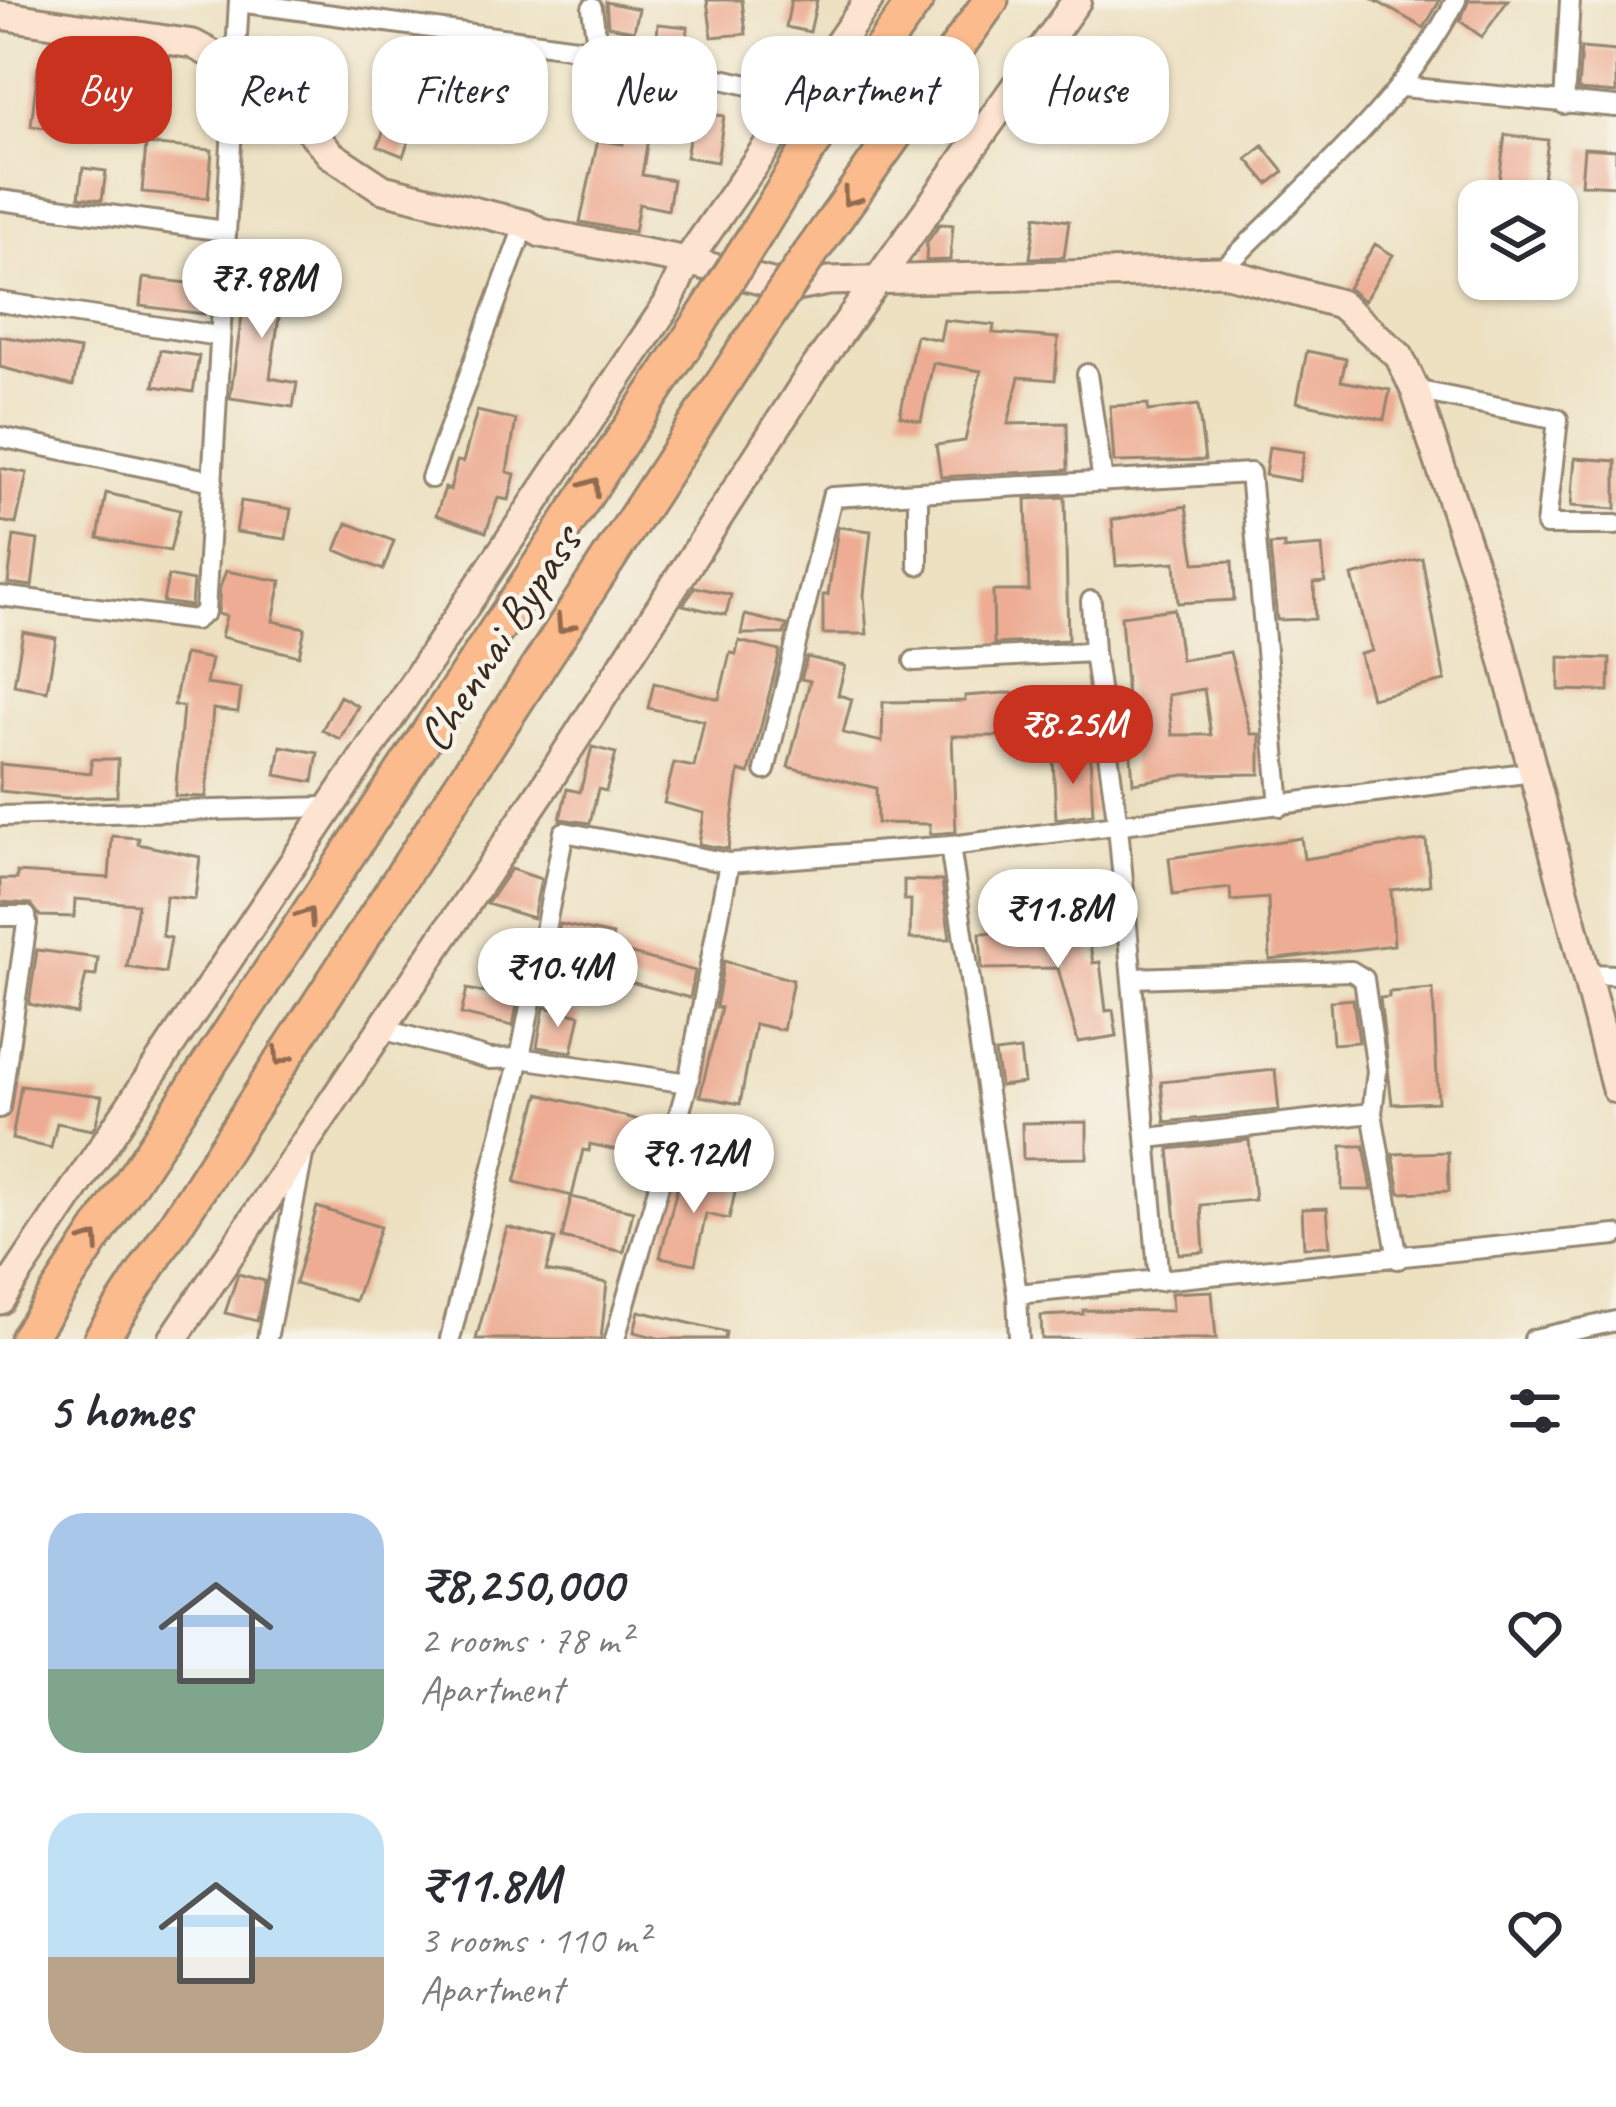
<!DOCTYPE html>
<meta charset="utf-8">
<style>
:root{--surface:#fff;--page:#f7f7f7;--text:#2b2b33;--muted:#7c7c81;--accent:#c8321e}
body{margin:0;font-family:Caveat,sans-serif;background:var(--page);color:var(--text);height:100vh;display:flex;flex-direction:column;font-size:45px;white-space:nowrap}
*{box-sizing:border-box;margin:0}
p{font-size:39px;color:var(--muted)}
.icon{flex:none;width:66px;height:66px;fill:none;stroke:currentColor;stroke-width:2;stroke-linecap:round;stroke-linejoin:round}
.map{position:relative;height:1339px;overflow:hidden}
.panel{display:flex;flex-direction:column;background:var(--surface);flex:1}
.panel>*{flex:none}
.top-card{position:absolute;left:36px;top:36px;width:1545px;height:108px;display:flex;gap:24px}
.buttons{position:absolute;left:1458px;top:180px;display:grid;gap:24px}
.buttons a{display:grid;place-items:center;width:120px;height:120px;border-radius:24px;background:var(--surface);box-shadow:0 3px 9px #0004;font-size:60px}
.price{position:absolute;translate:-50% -102px;padding:0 27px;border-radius:42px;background:#fff;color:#222;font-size:39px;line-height:78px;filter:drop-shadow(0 3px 6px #0008)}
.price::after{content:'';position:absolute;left:50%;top:72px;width:36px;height:27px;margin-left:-18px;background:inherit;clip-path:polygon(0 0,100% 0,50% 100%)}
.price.on{background:var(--accent);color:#fff}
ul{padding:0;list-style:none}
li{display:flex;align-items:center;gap:36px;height:300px;padding:0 48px}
li span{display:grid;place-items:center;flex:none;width:336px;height:240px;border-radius:36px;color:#555}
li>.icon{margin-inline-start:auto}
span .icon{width:144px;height:144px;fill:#fffc;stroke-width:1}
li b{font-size:51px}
h2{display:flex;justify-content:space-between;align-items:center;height:144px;padding:0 48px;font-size:51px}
.chip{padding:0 42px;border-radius:36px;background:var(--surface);box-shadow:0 3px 9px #0004;font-size:42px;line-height:108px}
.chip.on{background:var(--accent);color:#fff}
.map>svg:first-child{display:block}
</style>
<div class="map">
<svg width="1616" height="1339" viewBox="0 0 1616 1339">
<rect width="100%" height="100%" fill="#f7f3e8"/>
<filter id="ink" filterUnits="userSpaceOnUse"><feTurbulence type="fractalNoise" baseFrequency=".00833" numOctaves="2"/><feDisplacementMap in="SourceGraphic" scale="24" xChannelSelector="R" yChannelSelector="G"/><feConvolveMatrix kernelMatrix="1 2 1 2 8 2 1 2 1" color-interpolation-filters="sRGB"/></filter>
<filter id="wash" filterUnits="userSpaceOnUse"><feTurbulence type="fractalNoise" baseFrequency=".004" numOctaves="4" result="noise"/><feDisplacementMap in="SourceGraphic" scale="48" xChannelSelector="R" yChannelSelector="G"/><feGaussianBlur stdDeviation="2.7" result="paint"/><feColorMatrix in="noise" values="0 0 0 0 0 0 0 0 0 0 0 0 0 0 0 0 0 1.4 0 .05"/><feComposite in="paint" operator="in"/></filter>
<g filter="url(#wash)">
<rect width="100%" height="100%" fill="#ede1c2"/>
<g id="blocks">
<path fill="#edac93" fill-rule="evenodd" d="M 707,0 L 742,0 L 746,34 L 712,37 Z
M 791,0 L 817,0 L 810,32 L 786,27 Z
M 1374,0 L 1440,0 L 1424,28 Z
M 1469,0 L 1508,0 L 1482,37 L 1460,21 Z
M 606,2 L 639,9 L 634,31 L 608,26 Z
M 658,24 L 688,27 L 686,51 L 656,49 Z
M 1581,48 L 1616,51 L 1616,93 L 1578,90 Z
M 38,67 L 102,82 L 96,135 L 31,126 Z
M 398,93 L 423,103 L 403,156 L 378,146 Z
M 629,104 L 653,108 L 642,175 L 673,180 L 668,210 L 639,204 L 634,232 L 580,222 L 598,140 L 623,144 Z
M 694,112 L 724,116 L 717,162 L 686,157 Z
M 1505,135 L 1548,140 L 1541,195 L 1498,189 Z
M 146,144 L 212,150 L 208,198 L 142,192 Z
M 1263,146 L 1284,172 L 1268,184 L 1247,159 Z
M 1584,148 L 1616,150 L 1616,186 L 1581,184 Z
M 83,168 L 106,171 L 102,200 L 79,197 Z
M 1036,216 L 1069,221 L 1064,257 L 1030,258 Z
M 940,224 L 953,225 L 950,260 L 926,261 L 927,242 Z
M 1375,244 L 1393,255 L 1364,301 L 1348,288 Z
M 248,274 L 297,279 L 293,312 L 280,310 L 270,378 L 297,383 L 293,407 L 230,398 Z
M 143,278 L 207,285 L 204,314 L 140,306 Z
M 944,320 L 994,325 L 993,333 L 1058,338 L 1055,380 L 1019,377 L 1008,424 L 1067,423 L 1068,470 L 941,477 L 936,445 L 965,441 L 981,371 L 933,363 L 921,421 L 900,416 L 916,335 L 940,340 Z
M 0,336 L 80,350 L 73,386 L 0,367 Z
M 160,350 L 199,356 L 193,392 L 154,386 Z
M 1307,351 L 1346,359 L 1341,381 L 1390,390 L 1384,420 L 1297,402 Z
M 1148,404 L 1148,411 L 1198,405 L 1205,460 L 1114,462 L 1110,406 Z
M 477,411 L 516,420 L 507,472 L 515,474 L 509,500 L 498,498 L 486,532 L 436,515 L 445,488 L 450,490 L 457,461 L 463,462 Z
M 1269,447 L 1304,452 L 1299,481 L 1265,475 Z
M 1575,458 L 1616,461 L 1616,509 L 1571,506 Z
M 0,468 L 27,473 L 16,524 L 0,521 Z
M 106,493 L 180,510 L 170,551 L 98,538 Z
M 1065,497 L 1068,640 L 994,644 L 993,591 L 1029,591 L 1026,499 Z
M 241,501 L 291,509 L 286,539 L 236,532 Z
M 1186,506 L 1195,563 L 1232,561 L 1234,600 L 1178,603 L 1175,562 L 1116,566 L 1112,520 Z
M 347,523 L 394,541 L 383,570 L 336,550 Z
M 838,527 L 871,531 L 864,595 L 867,634 L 823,634 L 823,595 L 828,595 Z
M 14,536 L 38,540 L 32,586 L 8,583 Z
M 1284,544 L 1284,549 L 1322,546 L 1325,582 L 1314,583 L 1315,619 L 1277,620 L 1270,545 Z
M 1422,558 L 1445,681 L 1371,698 L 1360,654 L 1372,651 L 1352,576 Z
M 226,571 L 281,581 L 273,621 L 305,628 L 299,656 L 221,637 L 226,616 L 218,614 L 220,587 Z
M 168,576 L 193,581 L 191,606 L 163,602 Z
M 695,587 L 731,595 L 726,615 L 683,605 Z
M 1174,609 L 1181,660 L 1230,652 L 1251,734 L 1260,734 L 1260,774 L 1184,775 L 1133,783 L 1121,616 ZM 1204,689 L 1211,735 L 1172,735 L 1168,695 Z
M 745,615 L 787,625 L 784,634 L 741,634 Z
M 23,632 L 56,638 L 47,691 L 14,685 Z
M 739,641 L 780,651 L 749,774 L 739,771 L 728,849 L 699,844 L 704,813 L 664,803 L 674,763 L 694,767 L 704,721 L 648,708 L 654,683 L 719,699 L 730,653 L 736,654 Z
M 184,654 L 211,659 L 206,684 L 241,689 L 238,712 L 213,709 L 206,797 L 175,796 L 183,707 L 174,705 Z
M 807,657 L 845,666 L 838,695 L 852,699 L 843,733 L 882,742 L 883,702 L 965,701 L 965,696 L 1004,693 L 1045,694 L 1044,736 L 952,736 L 956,832 L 930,834 L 930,824 L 877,823 L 876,788 L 788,767 L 810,681 L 801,679 Z
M 1559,657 L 1610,659 L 1609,691 L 1559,690 Z
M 340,696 L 358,706 L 340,739 L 322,730 Z
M 281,746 L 318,753 L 313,782 L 276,775 Z
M 592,747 L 616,753 L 606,791 L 598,789 L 590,823 L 560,819 L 567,789 L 580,792 Z
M 1090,756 L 1093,814 L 1056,819 L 1053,757 Z
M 91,759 L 118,759 L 117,796 L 66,798 L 0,791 L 0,764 L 91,773 Z
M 112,836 L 139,838 L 138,844 L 200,857 L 195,899 L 166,896 L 162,936 L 171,938 L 165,973 L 127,967 L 138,904 L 75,899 L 74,917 L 40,916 L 31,904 L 0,902 L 0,879 L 17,879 L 17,872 L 109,878 Z
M 1301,838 L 1304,859 L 1426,840 L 1430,885 L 1391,890 L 1394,945 L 1270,960 L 1268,898 L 1231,901 L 1230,888 L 1173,895 L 1169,858 Z
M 511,869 L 541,879 L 533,918 L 487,904 Z
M 904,880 L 942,881 L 950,939 L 910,939 L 911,900 L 904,900 Z
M 1086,922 L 1093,963 L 1100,962 L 1106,1011 L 1113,1010 L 1117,1036 L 1078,1042 L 1058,968 L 982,969 L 980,933 L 1056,932 L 1055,926 Z
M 560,924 L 613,935 L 610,948 L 695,971 L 690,998 L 626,981 L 629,970 L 554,954 Z
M 37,950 L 98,958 L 96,976 L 86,975 L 77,1014 L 29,1004 Z
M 724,961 L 793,980 L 783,1030 L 755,1024 L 740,1104 L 700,1096 L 721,1008 L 716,1007 Z
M 467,989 L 518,1000 L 513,1026 L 461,1014 Z
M 1433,989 L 1438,1102 L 1392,1104 L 1380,998 L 1389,997 L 1389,992 Z
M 1353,999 L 1359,1042 L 1333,1044 L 1330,1001 Z
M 544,1007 L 580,1015 L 572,1052 L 537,1047 Z
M 1020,1050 L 1024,1083 L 1000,1086 L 995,1053 Z
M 1275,1070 L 1279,1110 L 1165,1122 L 1161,1082 Z
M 21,1086 L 102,1096 L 96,1124 L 92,1130 L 57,1123 L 51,1148 L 12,1139 Z
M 539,1094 L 662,1126 L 652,1158 L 590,1144 L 589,1151 L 583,1150 L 572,1196 L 515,1182 Z
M 1087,1122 L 1087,1158 L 1023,1159 L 1022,1123 Z
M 1249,1140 L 1255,1200 L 1201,1205 L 1204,1252 L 1179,1254 L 1169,1149 Z
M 1342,1146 L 1364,1146 L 1372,1190 L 1342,1190 Z
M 1448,1152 L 1449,1191 L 1400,1193 L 1393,1154 Z
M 680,1176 L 736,1188 L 729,1219 L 706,1214 L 695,1264 L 660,1257 Z
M 571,1197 L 633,1211 L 624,1252 L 562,1238 Z
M 317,1207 L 380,1227 L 355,1301 L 295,1284 Z
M 1327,1208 L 1330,1246 L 1304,1247 L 1302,1209 Z
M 507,1227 L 555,1239 L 546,1271 L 607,1283 L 601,1339 L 476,1339 Z
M 238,1274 L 265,1281 L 257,1321 L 225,1313 Z
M 1212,1291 L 1216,1339 L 1042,1339 L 1041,1316 L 1083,1314 L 1083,1310 L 1172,1311 L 1171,1293 Z
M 639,1311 L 726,1332 L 725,1339 L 662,1339 L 634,1332 Z"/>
</g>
</g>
<g filter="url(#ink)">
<use href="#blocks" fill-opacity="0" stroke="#948670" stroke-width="3"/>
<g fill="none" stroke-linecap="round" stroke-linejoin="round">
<defs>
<path id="street" d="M 239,2 L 598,51 L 801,97
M 592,8 L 598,51
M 1402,87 L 1616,107
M 1564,104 L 1570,0
M 0,200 L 225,231
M 1221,271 C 1304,186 1402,106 1456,0
M 0,302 L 218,336
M 1087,374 L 1103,482
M 1415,390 L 1558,419 L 1546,525 L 1616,525
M 0,437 L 213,481
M 431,478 L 525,224
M 918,565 L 918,492
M 0,596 L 195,620 L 205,612 L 239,0
M 1091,601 L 1094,652
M 914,661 L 1094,652 L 1118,826 L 1159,1281
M 765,770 L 832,497 L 1250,473 L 1280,806
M 0,816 L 327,807
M 950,846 L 1017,1294 L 1616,1235
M 729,863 L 950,846 L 1533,772
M 0,916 L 26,916 L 27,923 L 0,1108
M 1588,974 L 1616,975
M 1132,978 L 1351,971 L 1364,979 L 1377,1071 L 1372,1113 L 1398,1259
M 382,1029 L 490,1059 L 520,1058 L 450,1339
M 1148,1138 L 1372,1113
M 1017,1294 L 1019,1339
M 267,1339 L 303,1155
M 615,1339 L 688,1083 L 729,863 L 564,832 L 520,1058 L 688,1083
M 1534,1339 L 1616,1321"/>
<path id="secondary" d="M 0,15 L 193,44 L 275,88 L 330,154 L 383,189 L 525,224 L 541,233 L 687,261 L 791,288 L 829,281 L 1221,271 L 1340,304 L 1399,356 L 1415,390 L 1499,641 L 1616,1089
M 0,1300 L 667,305 L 687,261 L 869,0
M 173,1339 L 545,786 L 810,375 L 1077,0"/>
<path id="highway" d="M 761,226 L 806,153 L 916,0
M 810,254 L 991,0
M 27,1339 L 699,324
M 101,1339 L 743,352"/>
</defs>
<use href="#street" stroke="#948670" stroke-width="24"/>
<use href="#secondary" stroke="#948670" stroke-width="33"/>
<use href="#highway" stroke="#948670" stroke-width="39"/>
<use href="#street" stroke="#fff" stroke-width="18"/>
<use href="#secondary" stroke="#fde4d1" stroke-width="27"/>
<use href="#highway" stroke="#fbbb8c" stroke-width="33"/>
<defs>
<path id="highway-bridge" d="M 699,324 L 761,226
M 743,352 L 810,254"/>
</defs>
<use href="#highway-bridge" stroke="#948670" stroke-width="39" stroke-linecap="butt"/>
<use href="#highway-bridge" stroke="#fbbb8c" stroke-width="33"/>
</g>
<defs><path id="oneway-chevron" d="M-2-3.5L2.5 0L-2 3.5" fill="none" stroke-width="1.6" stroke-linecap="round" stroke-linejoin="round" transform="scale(3)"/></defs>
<g stroke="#916b50">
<use href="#oneway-chevron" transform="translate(850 198) rotate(126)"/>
<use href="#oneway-chevron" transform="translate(592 486) rotate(-56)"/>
<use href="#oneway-chevron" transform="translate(564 625) rotate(123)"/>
<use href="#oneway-chevron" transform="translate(307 916) rotate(-56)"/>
<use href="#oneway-chevron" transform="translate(281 1057) rotate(123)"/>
<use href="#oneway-chevron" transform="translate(92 1241) rotate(-56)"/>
</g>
</g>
<g text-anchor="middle" stroke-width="9" stroke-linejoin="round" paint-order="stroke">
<g font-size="48" fill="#3b2a1e" stroke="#f7f3e8">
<text transform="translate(498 638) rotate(-57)" y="17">Chennai Bypass</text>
</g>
</g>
</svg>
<div class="buttons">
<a><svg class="icon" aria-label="layers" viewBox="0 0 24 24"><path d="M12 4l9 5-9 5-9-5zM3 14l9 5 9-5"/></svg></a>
</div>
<b class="price" style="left:262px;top:341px">₹7.98M</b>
<b class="price on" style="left:1073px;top:787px">₹8.25M</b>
<b class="price" style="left:1058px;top:971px">₹11.8M</b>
<b class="price" style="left:558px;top:1030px">₹10.4M</b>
<b class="price" style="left:694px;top:1216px">₹9.12M</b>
<div class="top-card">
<a class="chip on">Buy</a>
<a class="chip">Rent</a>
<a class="chip">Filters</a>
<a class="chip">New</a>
<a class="chip">Apartment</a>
<a class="chip">House</a>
</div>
</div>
<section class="panel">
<h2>5 homes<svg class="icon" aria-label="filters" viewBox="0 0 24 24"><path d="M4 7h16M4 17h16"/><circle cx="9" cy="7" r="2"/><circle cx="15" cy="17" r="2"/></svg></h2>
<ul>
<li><span style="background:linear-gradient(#a9c7e8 65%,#7fa58c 0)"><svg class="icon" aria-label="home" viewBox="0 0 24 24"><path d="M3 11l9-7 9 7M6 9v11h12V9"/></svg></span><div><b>₹8,250,000</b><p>2 rooms · 78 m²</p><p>Apartment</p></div><svg class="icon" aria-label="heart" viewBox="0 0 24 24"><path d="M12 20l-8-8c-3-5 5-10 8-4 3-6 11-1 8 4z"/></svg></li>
<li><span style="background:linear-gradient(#bfe0f5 60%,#b9a48a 0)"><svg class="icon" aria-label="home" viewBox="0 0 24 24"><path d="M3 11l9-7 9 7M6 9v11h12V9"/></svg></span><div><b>₹11.8M</b><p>3 rooms · 110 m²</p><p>Apartment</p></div><svg class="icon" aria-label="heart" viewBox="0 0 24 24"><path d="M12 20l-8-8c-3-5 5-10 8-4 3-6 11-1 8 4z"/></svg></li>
</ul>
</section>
